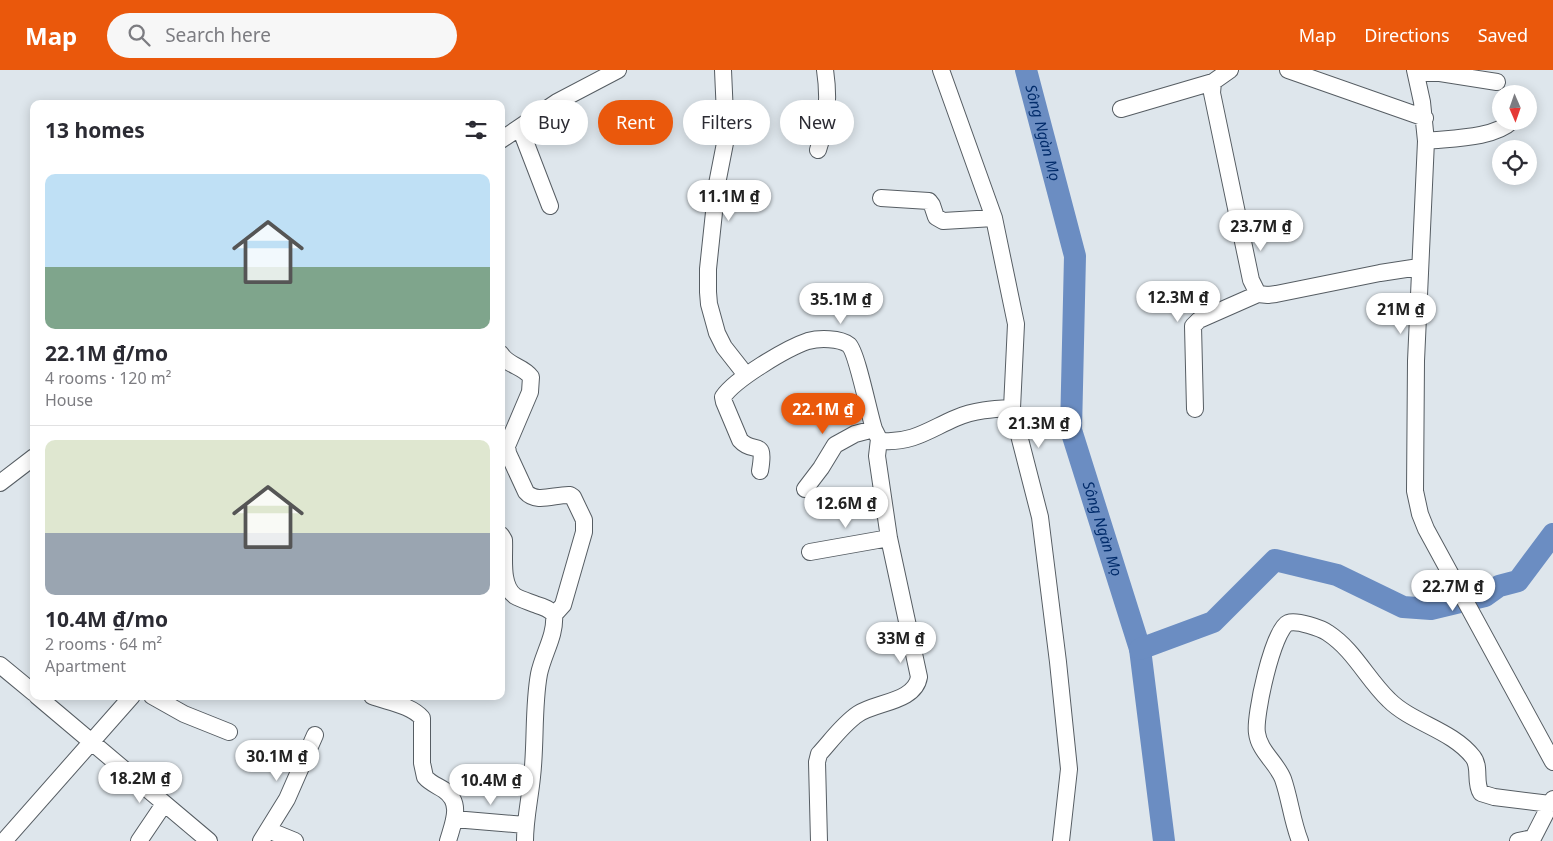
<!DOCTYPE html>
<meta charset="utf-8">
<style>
:root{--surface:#fff;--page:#f7f7f7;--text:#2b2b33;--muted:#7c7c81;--line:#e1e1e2;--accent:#ea580c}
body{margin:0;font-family:"Noto Sans",sans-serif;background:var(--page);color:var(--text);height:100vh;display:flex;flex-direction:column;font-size:19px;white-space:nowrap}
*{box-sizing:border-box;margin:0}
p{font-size:16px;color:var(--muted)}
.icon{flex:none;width:28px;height:28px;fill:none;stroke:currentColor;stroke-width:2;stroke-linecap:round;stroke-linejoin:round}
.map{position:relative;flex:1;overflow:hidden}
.panel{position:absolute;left:30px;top:30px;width:475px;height:600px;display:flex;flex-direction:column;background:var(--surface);border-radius:10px;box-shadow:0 2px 12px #0003}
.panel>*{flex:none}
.top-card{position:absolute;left:520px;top:30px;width:475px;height:45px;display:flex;gap:10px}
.needle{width:32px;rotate:178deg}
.buttons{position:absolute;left:1492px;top:15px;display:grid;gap:10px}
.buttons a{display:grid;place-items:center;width:45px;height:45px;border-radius:50%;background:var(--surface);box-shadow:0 2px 12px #0003;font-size:25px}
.price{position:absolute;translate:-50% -42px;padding:0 11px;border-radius:18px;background:#fff;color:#222;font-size:16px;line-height:32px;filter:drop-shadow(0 1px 2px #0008)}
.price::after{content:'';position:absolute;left:50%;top:30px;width:15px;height:11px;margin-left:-8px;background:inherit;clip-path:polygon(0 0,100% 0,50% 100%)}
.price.on{background:var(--accent);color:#fff}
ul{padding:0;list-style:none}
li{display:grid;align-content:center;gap:10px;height:265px;padding:0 15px}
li+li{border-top:1px solid var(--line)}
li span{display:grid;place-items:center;height:155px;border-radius:10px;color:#555}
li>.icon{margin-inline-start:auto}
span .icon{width:90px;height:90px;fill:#fffc;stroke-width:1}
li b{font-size:21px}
h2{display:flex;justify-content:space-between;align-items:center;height:60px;padding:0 15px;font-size:21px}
.pill{padding:0 18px;border-radius:22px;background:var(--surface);box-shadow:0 2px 12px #0003;font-size:18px;line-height:45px}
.pill.on{background:var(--accent);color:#fff}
header{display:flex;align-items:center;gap:30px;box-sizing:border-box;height:70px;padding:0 25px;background:var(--accent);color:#fff}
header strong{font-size:24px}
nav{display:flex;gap:28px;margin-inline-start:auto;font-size:18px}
.search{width:350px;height:45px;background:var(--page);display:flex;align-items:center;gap:12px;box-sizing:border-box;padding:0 18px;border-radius:28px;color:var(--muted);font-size:19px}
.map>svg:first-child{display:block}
</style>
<header>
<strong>Map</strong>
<div class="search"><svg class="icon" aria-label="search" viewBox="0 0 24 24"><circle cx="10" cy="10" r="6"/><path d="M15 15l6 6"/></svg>Search here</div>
<nav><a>Map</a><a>Directions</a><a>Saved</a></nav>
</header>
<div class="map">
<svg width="1553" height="771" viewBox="0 0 1553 771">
<rect width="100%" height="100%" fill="#dee6ec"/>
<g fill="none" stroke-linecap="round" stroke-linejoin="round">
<g stroke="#6b8dc2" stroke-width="22">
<path id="s1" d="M 1026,0 L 1075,186 L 1071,360 L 1140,579 L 1164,771"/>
<path d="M 1140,579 L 1213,552 L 1275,490 L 1337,505 L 1403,537 L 1431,539 L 1485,526 L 1499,516 L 1518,511 L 1553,464"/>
</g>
<defs>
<path id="minor" d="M 723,0 L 726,68 L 717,114 L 708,199 L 708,222 L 709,234 L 717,263 L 724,277 L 746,305
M 941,0 L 994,148 L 1016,254 L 1012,338 L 1040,447 L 1058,592 L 1069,699 L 1061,771
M 1230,0 L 1213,12 L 1212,23 L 1251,210 L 1258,224 L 1268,225 L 1276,224 L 1380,203 L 1419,197
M 1288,0 L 1425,48
M 1415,0 L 1422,32 L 1426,71 L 1416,291 L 1415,421 L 1420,444 L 1426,459 L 1553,692
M 1416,3 L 1440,3 L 1497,12
M 1121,39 L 1213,12
M 520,58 L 550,136
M 501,70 L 557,32 L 618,0
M 1426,71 C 1451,68 1493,69 1512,51
M 818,80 C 827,55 829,26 825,0
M 881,128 L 929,131 L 932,135 L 936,147 L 943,151 L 994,148
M 501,284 C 508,296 523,296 531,307 L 530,322 L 507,376 L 508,383 L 526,422 C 536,434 556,424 570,425 L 573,427 L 584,450 L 584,462 L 563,535 L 554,545
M 1195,339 L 1193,256 L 1199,250 L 1258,224
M 760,401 C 766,366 754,386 740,370 L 724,332 L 723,327 C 735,309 787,278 808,271 C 819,268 840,268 849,275 C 857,283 869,344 874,359 L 879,369 L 883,371 C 913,373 930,359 956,348 C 974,340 993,339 1012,338
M 0,413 L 34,387
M 805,419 L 821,398 L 835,375 L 855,364 L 874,359
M 501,465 L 504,470 C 505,486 500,515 515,526 C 522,530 530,532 537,535 C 544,537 550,539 554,545 C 556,565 543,584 539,604 C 533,637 536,673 532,707 C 530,728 525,749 525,771
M 810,482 L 889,468
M 0,595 L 34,623
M 37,626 L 209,771
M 152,626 L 184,644 L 229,662
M 372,626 C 388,632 411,635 422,648 L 422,693 L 425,707 C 430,713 438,716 444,720 C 463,733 453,753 448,771
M 454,749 L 525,755
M 268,760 L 295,771
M 4,771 L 132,626
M 139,771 L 164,734
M 261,771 L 287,729 L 315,665
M 819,771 L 817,692 L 819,684 C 831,671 843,654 858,644 C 876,632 915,632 919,607 L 889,468 L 877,386 L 879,369
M 1300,771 C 1292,751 1290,729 1283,709 C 1277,693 1259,681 1257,663 C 1254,647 1273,559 1288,553 C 1297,550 1321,558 1328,563 C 1354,580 1367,609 1389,630 C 1412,653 1452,660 1473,687 C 1481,697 1474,712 1481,723 L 1494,727 L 1550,734
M 1518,771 L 1533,768 L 1553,729"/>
</defs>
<use href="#minor" stroke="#565d63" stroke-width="18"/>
<use href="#minor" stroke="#fff" stroke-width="16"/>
</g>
<g text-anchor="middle" stroke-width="4.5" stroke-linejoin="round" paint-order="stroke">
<g font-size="15" font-style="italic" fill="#022c6b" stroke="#ebf3f9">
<text dy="5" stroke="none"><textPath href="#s1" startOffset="65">Sông Ngàn Mọ</textPath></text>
<text dy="5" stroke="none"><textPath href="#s1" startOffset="470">Sông Ngàn Mọ</textPath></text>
</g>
</g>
</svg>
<div class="buttons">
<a><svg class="needle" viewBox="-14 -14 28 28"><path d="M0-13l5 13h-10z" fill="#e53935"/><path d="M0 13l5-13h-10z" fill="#7c7c81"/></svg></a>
<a><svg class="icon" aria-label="locate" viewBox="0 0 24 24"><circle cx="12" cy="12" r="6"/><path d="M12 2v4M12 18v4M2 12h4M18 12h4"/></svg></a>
</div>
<b class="price" style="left:729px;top:152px">11.1M ₫</b>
<b class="price" style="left:1261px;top:182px">23.7M ₫</b>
<b class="price" style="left:1178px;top:253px">12.3M ₫</b>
<b class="price" style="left:841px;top:255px">35.1M ₫</b>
<b class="price" style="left:1401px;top:265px">21M ₫</b>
<b class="price on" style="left:823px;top:365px">22.1M ₫</b>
<b class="price" style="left:1039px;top:379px">21.3M ₫</b>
<b class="price" style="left:846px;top:459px">12.6M ₫</b>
<b class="price" style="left:1453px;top:542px">22.7M ₫</b>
<b class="price" style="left:901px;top:594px">33M ₫</b>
<b class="price" style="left:277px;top:712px">30.1M ₫</b>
<b class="price" style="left:140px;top:734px">18.2M ₫</b>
<b class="price" style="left:491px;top:736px">10.4M ₫</b>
<div class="top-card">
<a class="pill">Buy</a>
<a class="pill on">Rent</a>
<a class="pill">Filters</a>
<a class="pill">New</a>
</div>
<section class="panel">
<h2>13 homes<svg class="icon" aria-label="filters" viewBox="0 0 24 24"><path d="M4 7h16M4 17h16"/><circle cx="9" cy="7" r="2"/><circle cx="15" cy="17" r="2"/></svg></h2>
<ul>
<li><span style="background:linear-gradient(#bfe0f5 60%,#7fa58c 0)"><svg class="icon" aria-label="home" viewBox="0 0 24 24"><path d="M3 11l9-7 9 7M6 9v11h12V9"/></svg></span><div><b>22.1M ₫/mo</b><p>4 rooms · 120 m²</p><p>House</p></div></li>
<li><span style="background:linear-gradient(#dfe7d0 60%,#9aa5b1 0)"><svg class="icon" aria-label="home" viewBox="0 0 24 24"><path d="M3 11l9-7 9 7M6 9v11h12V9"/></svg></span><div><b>10.4M ₫/mo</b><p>2 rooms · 64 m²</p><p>Apartment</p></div></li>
</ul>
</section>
</div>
